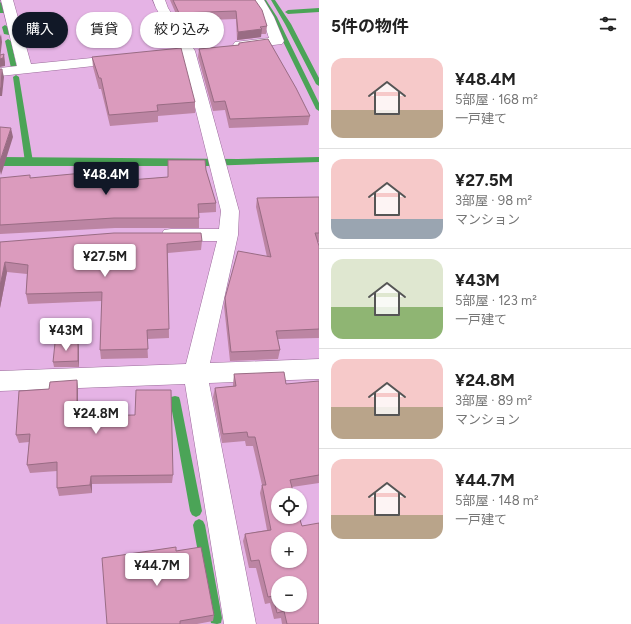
<!DOCTYPE html>
<html lang="ja">
<meta charset="utf-8">
<style>
:root{--surface:#fff;--page:#f2f2f2;--text:#222;--muted:#767676;--line:#e0e0e0;--accent:#111827}
body{margin:0;font-family:Figtree,"Noto Sans JP",sans-serif;background:var(--page);color:var(--text);height:100vh;display:flex;flex-direction:column;font-size:15px;white-space:nowrap}
*{box-sizing:border-box;margin:0}
p{font-size:13px;color:var(--muted)}
.icon{flex:none;width:22px;height:22px;fill:none;stroke:currentColor;stroke-width:2;stroke-linecap:round;stroke-linejoin:round}
.map{position:relative;flex:1;overflow:hidden}
.side{display:flex;flex-direction:column;background:var(--surface);width:312px}
.side>*{flex:none}
.banner{position:absolute;left:12px;top:12px;width:247px;height:36px;display:flex;gap:8px}
.fabs{position:absolute;left:271px;top:488px;display:grid;gap:8px}
.fabs a{display:grid;place-items:center;width:36px;height:36px;border-radius:50%;background:var(--surface);box-shadow:0 1px 3px #0004;font-size:20px}
.price{position:absolute;translate:-50% -34px;padding:0 9px;border-radius:4px;background:#fff;color:#222;font-size:13px;line-height:26px;filter:drop-shadow(0 1px 2px #0008)}
.price::after{content:'';position:absolute;left:50%;top:24px;width:12px;height:9px;margin-left:-6px;background:inherit;clip-path:polygon(0 0,100% 0,50% 100%)}
.price.active{background:var(--accent);color:#fff}
ul{padding:0;list-style:none}
li{display:flex;align-items:center;gap:12px;height:100px;padding:0 12px}
li+li{border-top:1px solid var(--line)}
li span{display:grid;place-items:center;flex:none;width:112px;height:80px;border-radius:12px;color:#555}
li>.icon{margin-inline-start:auto}
span .icon{width:48px;height:48px;fill:#fffc;stroke-width:1}
li b{font-size:17px}
h2{display:flex;justify-content:space-between;align-items:center;height:48px;padding:0 12px;font-size:17px}
.chip{padding:0 14px;border-radius:18px;background:var(--surface);box-shadow:0 1px 3px #0004;font-size:14px;line-height:36px}
.chip.active{background:var(--accent);color:#fff}
main{display:flex;flex:1;min-height:0}
.map>svg:first-child{display:block}
</style>
<main>
<div class="map">
<svg width="319" height="624" viewBox="0 0 319 624">
<rect width="100%" height="100%" fill="#e5b3e5"/>
<path fill="#4ba457" d="M 0,157 L 238,159 L 319,157 L 319,162 L 207,166 L 0,166 Z"/>
<g fill="none" stroke-linecap="round" stroke-linejoin="round">
<path fill="#4ba457" fill-rule="evenodd" d="M 262,0 L 266,0 L 277,17 L 319,103 L 319,111 L 316,109 L 271,17 Z
M 271,0 L 275,0 L 291,24 L 319,78 L 319,86 L 316,84 L 285,24 Z
M 0,2 L 3,4 L 4,13 L 0,13 Z
M 319,8 L 319,12 L 288,14 L 285,12 L 288,10 Z
M 5,25 L 8,27 L 9,35 L 4,34 L 2,27 Z
M 8,39 L 11,41 L 17,68 L 14,70 L 11,68 L 5,41 Z
M 16,75 L 19,77 L 33,162 L 29,164 L 25,162 L 13,77 Z
M 175,396 L 179,397 L 180,400 L 202,511 L 200,515 L 196,517 L 192,515 L 190,511 L 170,400 L 171,397 Z
M 199,519 L 203,521 L 205,525 L 222,618 L 221,623 L 217,624 L 211,623 L 210,618 L 193,525 L 195,521 Z"/>
<defs>
<path id="street" d="M 1,0 L 13,0 L 31,64 L 122,55 L 127,56 L 129,59 L 127,62 L 122,63 L 0,76 L 0,68 L 17,66 Z
M 153,0 L 165,0 L 168,8 L 195,51 L 239,211 L 238,235 L 210,363 L 319,359 L 319,379 L 209,383 L 256,624 L 224,624 L 185,384 L 0,391 L 0,371 L 186,364 L 217,241 L 171,241 L 164,240 L 161,235 L 164,230 L 171,229 L 219,229 L 221,211 L 181,51 L 156,8 Z
M 252,0 L 264,0 L 274,17 L 284,41 L 282,44 L 240,49 L 235,48 L 233,45 L 235,42 L 269,38 L 262,17 Z"/>
</defs>
<use href="#street" stroke="#9a6b9a" stroke-width="1"/>
<use href="#street" fill="#fff" fill-rule="evenodd"/>
</g>
<path fill="#bc85a3" d="M 170,0 L 255,0 L 267,26 L 266,34 L 261,34 L 261,37 L 237,40 L 236,19 L 179,21 Z
M 239,43 L 310,116 L 308,125 L 229,128 L 225,110 L 213,111 L 198,57 L 199,49 L 238,45 Z
M 92,57 L 195,102 L 195,113 L 158,116 L 158,122 L 110,126 L 101,89 L 99,89 L 93,67 Z
M 206,170 L 216,203 L 216,212 L 199,213 L 199,228 L 115,228 L 0,234 L 0,178 L 30,178 L 117,181 L 168,177 Z
M 319,197 L 319,242 L 318,242 L 319,246 L 319,338 L 278,339 L 280,350 L 278,359 L 230,361 L 224,306 L 225,298 L 267,257 L 256,207 L 257,198 Z
M 202,241 L 201,250 L 168,253 L 169,338 L 147,339 L 148,358 L 101,359 L 100,350 L 102,301 L 28,304 L 26,294 L 27,274 L 7,272 L 0,308 L 0,242 Z
M 78,343 L 79,348 L 79,367 L 54,367 L 53,362 Z
M 234,374 L 286,384 L 319,381 L 319,483 L 292,487 L 319,624 L 282,624 L 281,618 L 274,619 L 270,603 L 265,604 L 256,568 L 249,568 L 243,541 L 245,534 L 267,530 L 260,493 L 262,485 L 253,446 L 246,446 L 245,441 L 222,443 L 213,397 L 215,388 L 233,386 L 233,384 Z
M 77,380 L 78,390 L 78,416 L 173,475 L 172,483 L 92,484 L 92,493 L 59,496 L 57,488 L 57,471 L 30,473 L 27,465 L 29,442 L 19,443 L 16,435 L 49,389 Z
M 176,551 L 214,615 L 213,621 L 197,624 L 107,624 Z"/>
<path fill="#996c84" d="M 262,29 L 261,37 L 237,40 L 238,32 Z
M 0,34 L 0,37 L 1,34 L 2,42 L 0,59 L 4,54 L 5,62 L 5,66 L 0,67 Z
M 2,69 L 4,77 L 2,96 L 0,96 L 0,88 Z
M 11,128 L 13,137 L 1,175 L 0,171 L 0,161 Z
M 5,262 L 7,272 L 0,308 L 0,286 Z
M 78,343 L 79,348 L 79,367 L 78,361 Z
M 77,380 L 78,390 L 78,425 L 77,416 Z
M 91,476 L 92,484 L 92,493 L 90,485 Z"/>
<path fill="#db9bbd" stroke="#996c84" fill-rule="evenodd" d="M 173,0 L 255,0 L 262,10 L 267,26 L 260,27 L 262,29 L 238,32 L 236,11 L 179,13 Z
M 268,39 L 296,88 L 310,116 L 230,119 L 225,101 L 214,102 L 199,49 L 239,45 L 239,43 Z
M 181,48 L 195,102 L 157,105 L 158,111 L 109,115 L 101,78 L 99,78 L 92,57 Z
M 4,54 L 3,58 L 0,59 L 0,55 Z
M 0,69 L 2,69 L 1,88 L 0,88 Z
M 0,127 L 11,128 L 0,161 Z
M 168,160 L 205,160 L 206,170 L 216,203 L 198,204 L 199,218 L 114,218 L 0,225 L 0,178 L 30,175 L 30,178 L 115,170 L 117,181 L 168,177 Z
M 319,197 L 319,233 L 315,233 L 319,246 L 319,329 L 276,331 L 280,350 L 231,352 L 225,298 L 238,251 L 271,257 L 257,198 Z
M 114,233 L 201,233 L 202,241 L 167,244 L 169,329 L 147,330 L 148,349 L 100,350 L 102,292 L 26,294 L 28,265 L 5,262 L 0,286 L 0,242 Z
M 55,343 L 78,343 L 78,361 L 53,362 Z
M 284,372 L 286,384 L 319,381 L 319,475 L 290,480 L 294,495 L 278,495 L 278,517 L 299,517 L 302,526 L 319,523 L 319,624 L 287,624 L 284,611 L 277,613 L 273,596 L 268,597 L 259,560 L 251,561 L 245,534 L 271,530 L 262,485 L 266,485 L 255,437 L 248,437 L 247,432 L 223,434 L 215,388 L 236,386 L 234,374 ZM 278,539 L 300,539 L 300,561 L 278,561 ZM 278,583 L 300,583 L 300,605 L 278,605 Z
M 77,380 L 77,416 L 135,415 L 136,390 L 171,390 L 173,475 L 91,476 L 90,485 L 57,488 L 57,462 L 27,465 L 30,434 L 16,435 L 19,391 L 49,389 L 50,382 Z
M 176,547 L 176,551 L 201,547 L 214,615 L 180,621 L 180,624 L 107,624 L 102,558 Z"/>
</svg>
<div class="fabs">
<a><svg class="icon" aria-label="locate" viewBox="0 0 24 24"><circle cx="12" cy="12" r="6"/><path d="M12 2v4M12 18v4M2 12h4M18 12h4"/></svg></a>
<a>+</a>
<a>−</a>
</div>
<b class="price active" style="left:106px;top:196px">¥48.4M</b>
<b class="price" style="left:105px;top:278px">¥27.5M</b>
<b class="price" style="left:66px;top:352px">¥43M</b>
<b class="price" style="left:96px;top:435px">¥24.8M</b>
<b class="price" style="left:157px;top:587px">¥44.7M</b>
<div class="banner">
<a class="chip active">購入</a>
<a class="chip">賃貸</a>
<a class="chip">絞り込み</a>
</div>
</div>
<section class="side">
<h2>5件の物件<svg class="icon" aria-label="filters" viewBox="0 0 24 24"><path d="M4 7h16M4 17h16"/><circle cx="9" cy="7" r="2"/><circle cx="15" cy="17" r="2"/></svg></h2>
<ul>
<li><span style="background:linear-gradient(#f6c9c9 65%,#b9a48a 0)"><svg class="icon" aria-label="home" viewBox="0 0 24 24"><path d="M3 11l9-7 9 7M6 9v11h12V9"/></svg></span><div><b>¥48.4M</b><p>5部屋 · 168 m²</p><p>一戸建て</p></div></li>
<li><span style="background:linear-gradient(#f6c9c9 75%,#9aa5b1 0)"><svg class="icon" aria-label="home" viewBox="0 0 24 24"><path d="M3 11l9-7 9 7M6 9v11h12V9"/></svg></span><div><b>¥27.5M</b><p>3部屋 · 98 m²</p><p>マンション</p></div></li>
<li><span style="background:linear-gradient(#dfe7d0 60%,#8fb573 0)"><svg class="icon" aria-label="home" viewBox="0 0 24 24"><path d="M3 11l9-7 9 7M6 9v11h12V9"/></svg></span><div><b>¥43M</b><p>5部屋 · 123 m²</p><p>一戸建て</p></div></li>
<li><span style="background:linear-gradient(#f6c9c9 60%,#b9a48a 0)"><svg class="icon" aria-label="home" viewBox="0 0 24 24"><path d="M3 11l9-7 9 7M6 9v11h12V9"/></svg></span><div><b>¥24.8M</b><p>3部屋 · 89 m²</p><p>マンション</p></div></li>
<li><span style="background:linear-gradient(#f6c9c9 70%,#b9a48a 0)"><svg class="icon" aria-label="home" viewBox="0 0 24 24"><path d="M3 11l9-7 9 7M6 9v11h12V9"/></svg></span><div><b>¥44.7M</b><p>5部屋 · 148 m²</p><p>一戸建て</p></div></li>
</ul>
</section>
</main>
